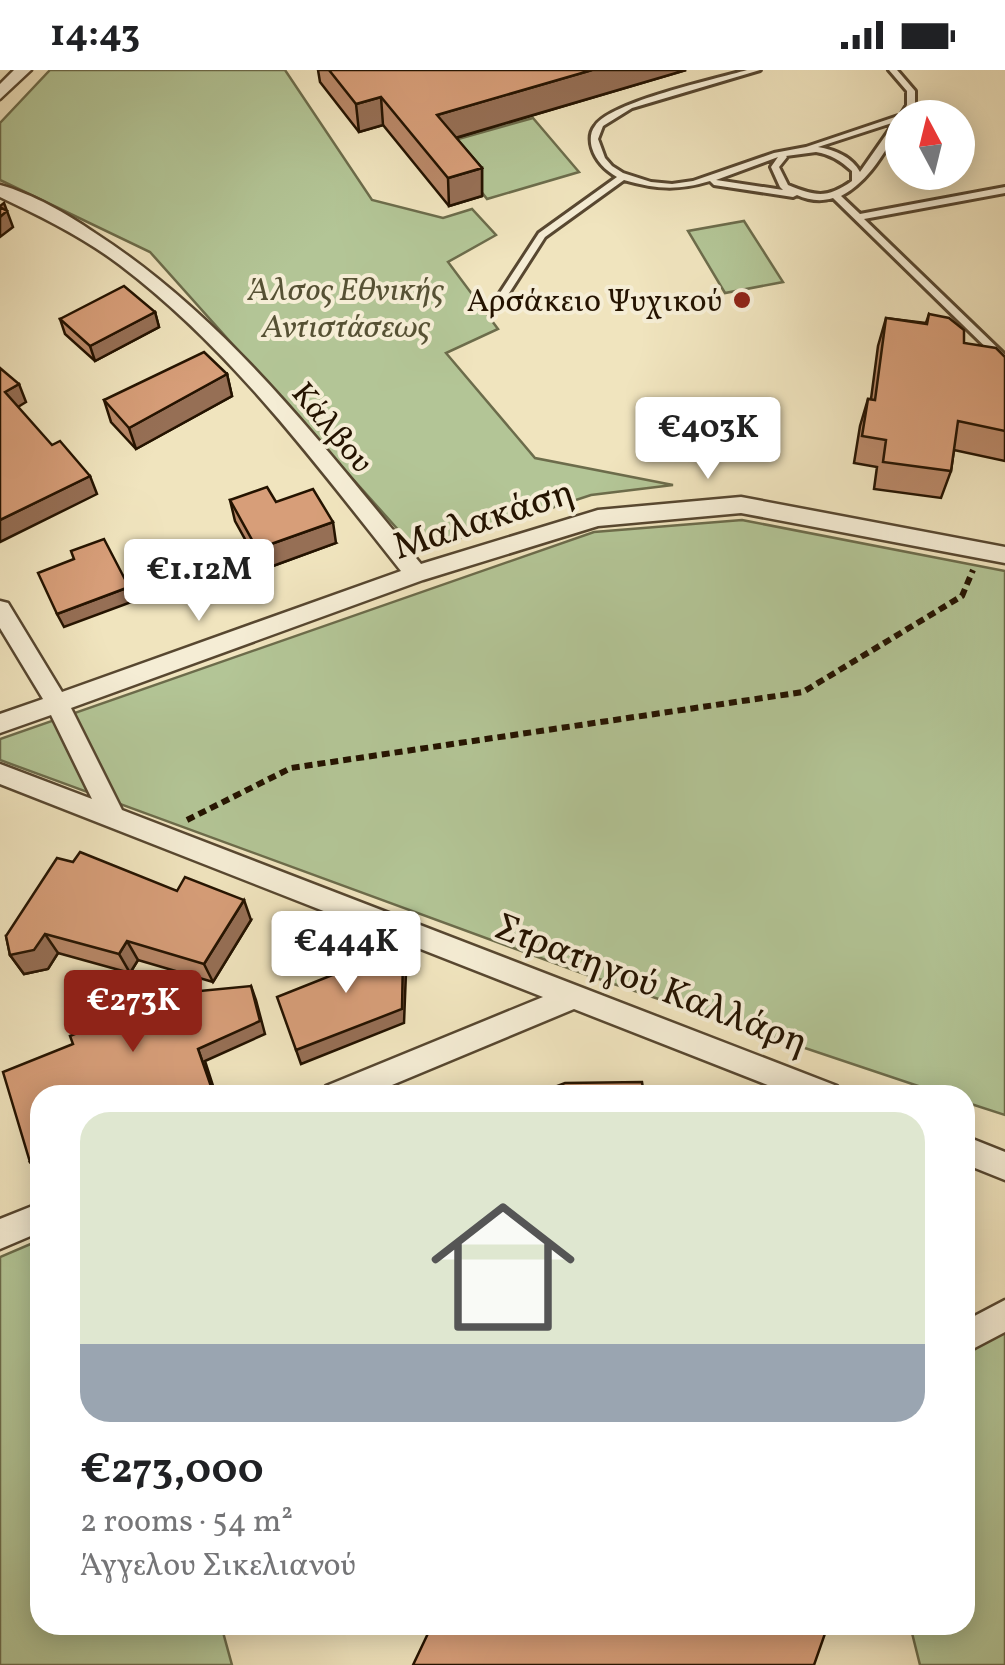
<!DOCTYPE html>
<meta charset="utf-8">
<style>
:root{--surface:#fff;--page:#f2f2f2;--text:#202124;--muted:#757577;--accent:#8f2418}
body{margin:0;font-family:Vollkorn,serif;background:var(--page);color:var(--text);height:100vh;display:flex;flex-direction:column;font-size:38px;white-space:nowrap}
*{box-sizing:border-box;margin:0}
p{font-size:32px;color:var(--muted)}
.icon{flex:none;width:55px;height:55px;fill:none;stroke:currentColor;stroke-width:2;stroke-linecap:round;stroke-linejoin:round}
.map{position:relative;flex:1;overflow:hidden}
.side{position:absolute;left:30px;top:1015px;width:945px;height:550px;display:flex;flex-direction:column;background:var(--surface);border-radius:30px;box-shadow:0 5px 25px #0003}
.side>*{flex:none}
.needle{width:65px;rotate:353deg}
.controls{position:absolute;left:885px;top:30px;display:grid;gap:20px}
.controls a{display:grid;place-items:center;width:90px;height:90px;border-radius:50%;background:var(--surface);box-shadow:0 5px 25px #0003;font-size:50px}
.price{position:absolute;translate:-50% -85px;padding:0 22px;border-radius:10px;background:#fff;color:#222;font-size:32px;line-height:65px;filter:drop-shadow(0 2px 5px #0008)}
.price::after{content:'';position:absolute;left:50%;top:60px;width:30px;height:22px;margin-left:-15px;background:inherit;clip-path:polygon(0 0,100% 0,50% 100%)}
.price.on{background:var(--accent);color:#fff}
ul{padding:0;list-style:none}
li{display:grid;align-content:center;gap:20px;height:530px;padding:0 50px}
li span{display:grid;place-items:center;height:310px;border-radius:30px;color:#555}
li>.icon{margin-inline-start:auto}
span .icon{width:180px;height:180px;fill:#fffc;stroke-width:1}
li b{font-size:42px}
.status{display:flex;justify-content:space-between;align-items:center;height:70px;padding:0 50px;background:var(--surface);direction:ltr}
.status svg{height:28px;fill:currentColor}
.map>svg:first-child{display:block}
</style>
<div class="status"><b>14:43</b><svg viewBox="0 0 49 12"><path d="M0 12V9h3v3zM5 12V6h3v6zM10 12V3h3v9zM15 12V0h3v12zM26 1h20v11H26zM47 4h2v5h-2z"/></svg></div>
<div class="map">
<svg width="1005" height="1595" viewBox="0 0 1005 1595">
<rect width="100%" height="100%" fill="#f0e4be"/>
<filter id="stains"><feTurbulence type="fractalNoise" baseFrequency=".002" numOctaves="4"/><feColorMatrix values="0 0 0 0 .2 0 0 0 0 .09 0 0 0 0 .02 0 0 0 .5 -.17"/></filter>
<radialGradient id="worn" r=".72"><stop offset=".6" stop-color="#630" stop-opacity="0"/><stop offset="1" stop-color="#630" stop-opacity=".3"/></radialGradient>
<path fill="#b3c596" stroke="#6c6c4b" stroke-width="2.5" d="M 50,0 L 285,0 L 372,130 L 443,148 L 472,139 L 496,165 L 448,192 L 498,259 L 446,283 L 535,388 L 673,415 L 591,425 L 418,482 L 150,182 L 0,110 L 0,53 Z
M 533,48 L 579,102 L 487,129 L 444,73 Z
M 744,151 L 783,212 L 725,223 L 688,161 Z
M 742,450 L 1005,501 L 1005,1045 L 965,1032 L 965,1025 L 945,1025 L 587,905 L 0,690 L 0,669 L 594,462 Z
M 40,1170 L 40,1555 L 221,1555 L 232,1595 L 0,1595 L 0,1187 Z
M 1005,1250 L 1005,1595 L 920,1595 L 910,1555 L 965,1555 L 965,1273 Z"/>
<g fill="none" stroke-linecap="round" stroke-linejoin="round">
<defs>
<path id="lane" d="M 747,0 L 760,0 L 632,38 L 603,56 L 598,69 L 605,88 L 612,96 L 623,103 L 651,112 L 672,114 L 693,111 L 774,83 L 806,77 L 901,45 L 907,35 L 907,21 L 889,0 L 897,0 L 915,21 L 915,35 L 907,48 L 902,48 L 902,54 C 885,80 870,111 841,126 L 860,144 L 1005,117 L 1005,123 L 864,149 L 1005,285 L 1005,294 L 1002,293 L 833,128 C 821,132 808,130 797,125 L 793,127 L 714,115 L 710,111 C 677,121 656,119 624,110 L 545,167 L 504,231 L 498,231 L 496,229 L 539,163 L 617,107 C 605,100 596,91 592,78 C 590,71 590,62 595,56 C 610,32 716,9 747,0 ZM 895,52 L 860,102 C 852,87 835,80 818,77 ZM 816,82 C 830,84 841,91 852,101 L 852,111 C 827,129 815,126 788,115 L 779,97 L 787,87 L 786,86 ZM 778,87 L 771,97 L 780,117 L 783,120 L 716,110 Z"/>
<path id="street" d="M 14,0 L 31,0 L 0,29 L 0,14 Z
M 0,115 C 33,124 67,144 95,163 C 227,248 322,375 421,494 L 598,440 L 741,427 L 1005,477 L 1005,493 L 741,443 L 598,456 L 423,510 L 71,638 L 122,740 L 837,1016 L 841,1025 L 793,1025 L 574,939 L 368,1025 L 322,1025 L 326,1016 L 543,927 L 0,714 L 0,694 L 92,729 L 51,645 L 0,663 L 0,644 L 43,629 L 0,558 L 0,531 L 8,533 L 62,622 L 401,501 C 315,393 231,279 120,195 C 83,167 42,147 0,127 Z
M 965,1066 L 1005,1082 L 1005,1110 L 965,1094 Z
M 40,1133 L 40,1162 L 0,1179 L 0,1149 Z
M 1005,1230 L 1005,1262 L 965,1283 L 965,1251 Z"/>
</defs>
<use href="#lane" stroke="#574730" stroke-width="6"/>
<use href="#street" stroke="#574730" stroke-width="5"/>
<path stroke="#241300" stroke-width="6" stroke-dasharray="8 5" stroke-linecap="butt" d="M 187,750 L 291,698 L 803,622 L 962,526 L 973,500"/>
<use href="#lane" fill="#f5edd5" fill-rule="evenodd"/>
<use href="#street" fill="#f5edd5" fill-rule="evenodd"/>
</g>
<path fill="#b98868" stroke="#241300" stroke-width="2.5" d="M 318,0 L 686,0 L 456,68 L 482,98 L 482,126 L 449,136 L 383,55 L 359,62 L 320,12 Z
M 155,242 L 159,257 L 95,291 L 65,264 L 60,249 Z
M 929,244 L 964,273 L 1005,287 L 1005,391 L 954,380 L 951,401 L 941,428 L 874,419 L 877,397 L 854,393 L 860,356 L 868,329 L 871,329 L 878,276 L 886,248 L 926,253 Z
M 227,304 L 232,326 L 136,379 L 111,352 L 104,330 Z
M 230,430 L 276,432 L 336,473 L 262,500 L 235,451 Z
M 251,850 L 213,912 L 138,890 L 130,903 L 58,883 L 48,899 L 24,904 L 10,885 L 6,866 Z"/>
<path fill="#966f55" stroke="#241300" stroke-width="2.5" d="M 592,0 L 686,0 L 438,73 L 437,45 Z
M 381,27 L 383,55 L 359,62 L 356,34 Z
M 482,98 L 482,126 L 449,136 L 448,108 Z
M 4,133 L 13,157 L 0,167 L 0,136 Z
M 155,242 L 159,257 L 95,291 L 90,276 Z
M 227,304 L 232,326 L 136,379 L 129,358 Z
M 19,314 L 26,332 L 13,340 L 5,322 Z
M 90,406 L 97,424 L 0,472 L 0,450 Z
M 333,452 L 336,473 L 262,500 L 257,479 Z
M 129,517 L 134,531 L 64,557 L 57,544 Z
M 244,830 L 251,850 L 213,912 L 204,894 Z
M 45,864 L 58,883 L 48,899 L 24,904 L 10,885 Z
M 127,871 L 138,890 L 130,903 L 119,884 Z
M 403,887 L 406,902 L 404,953 L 301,994 L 296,980 Z
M 251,916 L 256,930 L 265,964 L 205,991 L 216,1025 L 214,1025 L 198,979 Z
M 40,1088 L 40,1102 L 30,1092 Z"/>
<path fill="#d79e79" stroke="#241300" stroke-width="2.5" d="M 329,0 L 592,0 L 437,45 L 482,98 L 448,108 L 381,27 L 356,34 Z
M 0,137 L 7,141 L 0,147 Z
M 124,216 L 155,242 L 90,276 L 60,249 Z
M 929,244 L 949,248 L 964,260 L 964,273 L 996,278 L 1005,287 L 1005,361 L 958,351 L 951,401 L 883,392 L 886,370 L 862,366 L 868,329 L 875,330 L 886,248 L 927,254 Z
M 204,282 L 227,304 L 129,358 L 104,330 Z
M 0,298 L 19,314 L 5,322 L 52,375 L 60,371 L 90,406 L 0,450 Z
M 267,417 L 276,432 L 313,419 L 333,452 L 257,479 L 230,430 Z
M 104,469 L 129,517 L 57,544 L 38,503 L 74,489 L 71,481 Z
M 80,782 L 177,821 L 185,807 L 244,830 L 204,894 L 127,871 L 119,884 L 45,864 L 34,880 L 10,885 L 6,866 L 57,788 L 73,792 Z
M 351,869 L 403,887 L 402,939 L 296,980 L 277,927 L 335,904 Z
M 251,916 L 260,951 L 198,979 L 214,1025 L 40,1025 L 40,1088 L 30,1092 L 3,1002 L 73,974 L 70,966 L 152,932 L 179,923 Z
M 642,1012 L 644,1025 L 534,1025 L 565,1013 Z
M 432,1555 L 828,1555 L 814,1595 L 413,1595 Z"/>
<circle fill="#8f2418" stroke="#f5edd5" stroke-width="4" cx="742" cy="230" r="10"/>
<g text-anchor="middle" stroke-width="8" stroke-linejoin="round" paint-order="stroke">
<g font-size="32" font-style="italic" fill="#565134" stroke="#f5edd5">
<text x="346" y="230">Άλσος Εθνικής<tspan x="346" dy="37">Αντιστάσεως</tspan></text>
</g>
<g font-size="32" fill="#241300" stroke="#f5edd5" text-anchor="end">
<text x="722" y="241">Αρσάκειο Ψυχικού</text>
</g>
<g font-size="32" fill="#241300" stroke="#f5edd5">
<text transform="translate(333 357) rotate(50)" y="11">Κάλβου</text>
</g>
<g font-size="38" fill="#241300" stroke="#f5edd5">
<text transform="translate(483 448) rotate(-18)" y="13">Μαλακάση</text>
<text transform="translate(652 913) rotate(21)" y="13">Στρατηγού Καλλάρη</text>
</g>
</g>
<rect width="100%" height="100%" filter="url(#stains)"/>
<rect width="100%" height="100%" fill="url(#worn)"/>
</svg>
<div class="controls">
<a><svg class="needle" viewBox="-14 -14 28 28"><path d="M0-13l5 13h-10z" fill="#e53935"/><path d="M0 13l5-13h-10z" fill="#757577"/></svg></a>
</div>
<b class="price" style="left:708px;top:412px">€403K</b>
<b class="price" style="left:199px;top:554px">€1.12M</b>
<b class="price" style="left:346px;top:926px">€444K</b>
<b class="price on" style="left:133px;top:985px">€273K</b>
<section class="side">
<ul>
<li><span style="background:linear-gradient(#dfe7d0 75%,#9aa5b1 0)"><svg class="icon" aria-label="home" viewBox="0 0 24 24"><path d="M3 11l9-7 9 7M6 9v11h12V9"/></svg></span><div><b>€273,000</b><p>2 rooms · 54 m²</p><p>Άγγελου Σικελιανού</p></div></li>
</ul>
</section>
</div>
